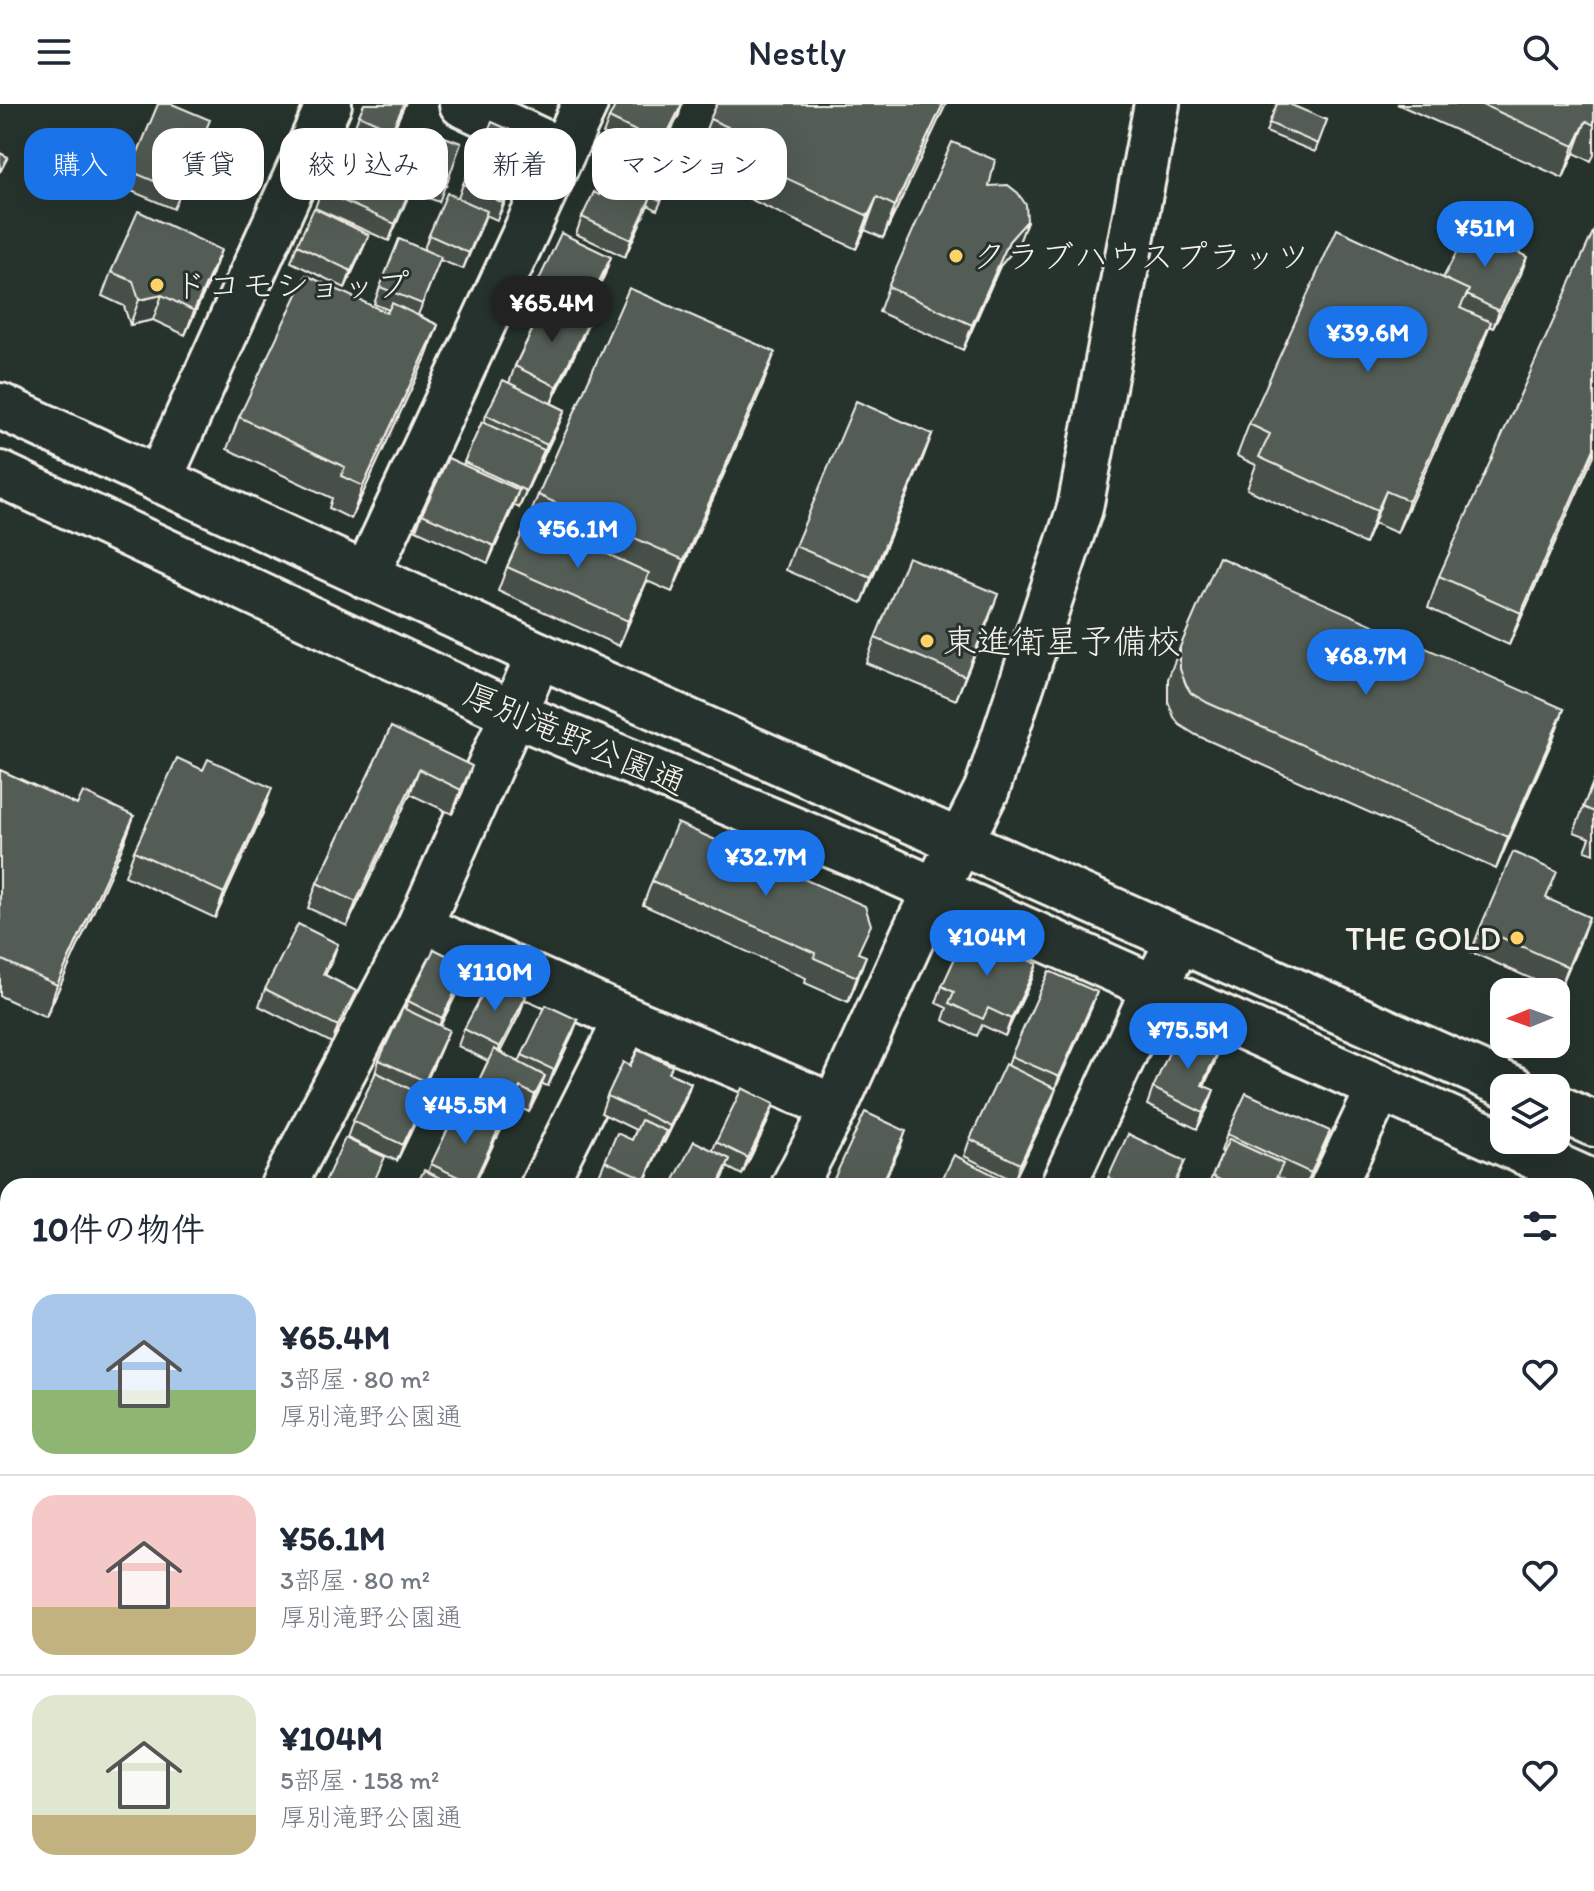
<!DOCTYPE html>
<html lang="ja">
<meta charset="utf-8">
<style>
:root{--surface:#fff;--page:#f2f2f3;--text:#1f2937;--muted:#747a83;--line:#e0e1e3;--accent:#1a73e8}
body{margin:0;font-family:Itim,"Klee One",sans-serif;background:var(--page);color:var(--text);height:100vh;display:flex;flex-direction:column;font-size:30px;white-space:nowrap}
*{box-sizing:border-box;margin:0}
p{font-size:26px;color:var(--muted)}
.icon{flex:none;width:44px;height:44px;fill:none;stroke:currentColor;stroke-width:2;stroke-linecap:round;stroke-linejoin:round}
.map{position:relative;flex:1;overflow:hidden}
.panel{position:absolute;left:0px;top:1074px;width:1594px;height:714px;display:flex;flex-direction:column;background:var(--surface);border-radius:24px 24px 0 0;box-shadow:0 8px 32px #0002}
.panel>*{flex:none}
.banner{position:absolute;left:24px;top:24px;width:800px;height:72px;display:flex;gap:16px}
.needle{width:52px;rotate:269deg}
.fabs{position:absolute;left:1490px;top:874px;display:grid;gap:16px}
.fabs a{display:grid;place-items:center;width:80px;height:80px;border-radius:16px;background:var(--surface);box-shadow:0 8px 32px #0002;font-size:40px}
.price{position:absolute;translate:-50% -68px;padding:0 18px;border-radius:28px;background:var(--accent);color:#fff;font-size:26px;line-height:52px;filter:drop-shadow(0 2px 4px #0008)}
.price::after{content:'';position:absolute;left:50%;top:48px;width:24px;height:18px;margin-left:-12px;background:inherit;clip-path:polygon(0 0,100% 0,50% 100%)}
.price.selected{background:#222;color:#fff}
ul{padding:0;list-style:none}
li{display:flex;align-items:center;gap:24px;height:200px;padding:0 32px}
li+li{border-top:2px solid var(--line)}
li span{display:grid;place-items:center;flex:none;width:224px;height:160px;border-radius:24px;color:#555}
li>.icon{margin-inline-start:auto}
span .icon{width:96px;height:96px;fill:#fffc;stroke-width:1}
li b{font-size:34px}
h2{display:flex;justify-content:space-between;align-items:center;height:96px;padding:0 32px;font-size:34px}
.pill{padding:0 28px;border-radius:24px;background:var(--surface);box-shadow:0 8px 32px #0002;font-size:28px;line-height:72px}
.pill.selected{background:var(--accent);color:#fff}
header{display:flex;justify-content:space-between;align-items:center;height:104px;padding:0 32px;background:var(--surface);font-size:36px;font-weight:600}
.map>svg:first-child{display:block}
</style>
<header><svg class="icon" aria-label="menu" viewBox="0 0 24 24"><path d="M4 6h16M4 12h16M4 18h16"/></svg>Nestly<svg class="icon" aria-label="search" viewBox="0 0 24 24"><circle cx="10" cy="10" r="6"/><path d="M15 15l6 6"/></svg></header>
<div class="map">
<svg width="1594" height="1787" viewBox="0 0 1594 1787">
<rect width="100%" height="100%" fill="#26332d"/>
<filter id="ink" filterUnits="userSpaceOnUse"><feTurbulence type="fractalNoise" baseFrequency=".0125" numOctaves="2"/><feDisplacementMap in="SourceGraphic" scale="16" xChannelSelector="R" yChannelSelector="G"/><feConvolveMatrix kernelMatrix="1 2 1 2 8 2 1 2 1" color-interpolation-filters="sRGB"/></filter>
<g filter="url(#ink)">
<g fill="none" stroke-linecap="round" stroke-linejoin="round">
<defs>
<path id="minor" d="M 462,0 L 562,47
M 159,376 L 329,0
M 366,472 L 585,0
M 419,823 L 627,915 L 835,1003
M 283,1082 L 419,823 L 539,551
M 543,1082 L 627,915
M 794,1082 L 835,1003 L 916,825 L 987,685 L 1080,404 L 1157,0
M 1063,1082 L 1155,883 L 1179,836
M 1333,1082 L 1380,983
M 1586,1133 L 1594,1115
M 0,1443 L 8,1447
M 1586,1620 L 1594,1624
M 0,1630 L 8,1614
M 1586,1730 L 1594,1714
M 740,1780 L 755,1787
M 176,1787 L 180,1780
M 435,1787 L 439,1780
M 1001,1787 L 1004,1780
M 1280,1787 L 1283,1780
M 1558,1787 L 1562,1780"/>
<path id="major" d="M 0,302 L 539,551 L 1513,984
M 0,370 L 512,609 L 877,760 L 1594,1079
M 1556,1003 L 1594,1020"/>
</defs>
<use href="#minor" stroke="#f4f1e8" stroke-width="50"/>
<use href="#major" stroke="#f4f1e8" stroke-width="50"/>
<use href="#minor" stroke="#26332d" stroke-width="44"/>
<use href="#major" stroke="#26332d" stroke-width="44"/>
</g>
<path fill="#474f49" stroke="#f4f1e8" stroke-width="2" d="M 405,0 L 386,43 L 353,28 L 359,11 Z
M 946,0 L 883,134 L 865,126 L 856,145 L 707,75 L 715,54 L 698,47 L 710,15 Z
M 1277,0 L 1327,16 L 1315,48 L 1266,28 Z
M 1397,0 L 1594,0 L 1594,51 L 1591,57 L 1574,49 L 1563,74 Z
M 679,11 L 656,56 L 603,30 L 609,14 Z
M 417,23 L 461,39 L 439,98 L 413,88 L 419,73 L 401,66 Z
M 204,33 L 174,105 L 124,84 L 130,67 Z
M 532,36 L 526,53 L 497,116 L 486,111 L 463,165 L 440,156 L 418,211 L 438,221 L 426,253 L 351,415 L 329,404 L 332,394 L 227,345 L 239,313 L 387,209 L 389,206 L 374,200 L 380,183 L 424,145 L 429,131 L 458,94 L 463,80 Z
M 645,51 L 672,75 L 657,106 L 648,101 L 625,153 L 576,130 L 582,113 L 599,91 L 629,85 Z
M 413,79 L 389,137 L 315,104 L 321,87 Z
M 989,82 L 1027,117 L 1018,141 L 1000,162 L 963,246 L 879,208 L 888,183 Z
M 369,131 L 362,147 L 345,184 L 291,158 L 297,141 Z
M 221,146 L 212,171 L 185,231 L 153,216 L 130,221 L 124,202 L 102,192 L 111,168 Z
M 605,170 L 584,214 L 583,233 L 551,299 L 565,306 L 558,322 L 541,358 L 540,357 L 519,404 L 514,401 L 488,459 L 416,426 L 422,410 L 463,361 L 482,318 L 484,319 L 486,311 L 509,279 L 515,262 L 542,205 L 530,199 L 536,182 Z
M 1521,170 L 1493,224 L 1489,222 L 1479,250 L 1397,429 L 1374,419 L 1365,440 L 1247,385 L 1256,361 L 1237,352 L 1249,320 L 1443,174 Z
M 763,281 L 672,488 L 647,477 L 619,542 L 498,487 L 507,463 L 529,414 L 538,391 Z
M 932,330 L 923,354 L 862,499 L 786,466 L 795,442 Z
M 1594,351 L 1509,541 L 1428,504 L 1439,472 Z
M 989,515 L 956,596 L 866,559 L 875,534 Z
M 1180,543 L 1564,605 L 1552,637 L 1496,765 L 1196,631 L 1180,621 L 1174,613 L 1168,597 L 1168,575 Z
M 391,623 L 463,687 L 452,710 L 410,690 L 347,822 L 308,804 L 317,779 Z
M 0,666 L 77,701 L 134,712 L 122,744 L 46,913 L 0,892 Z
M 203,666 L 263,709 L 215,814 L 125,772 L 134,747 Z
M 1594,676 L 1594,750 L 1585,747 L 1590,734 L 1574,728 Z
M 652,777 L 860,850 L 857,877 L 848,898 L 805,879 L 806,874 L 643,801 Z
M 1548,795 L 1580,838 L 1559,887 L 1471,848 L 1480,824 Z
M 332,857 L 325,871 L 356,887 L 350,904 L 332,939 L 259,902 L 265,885 Z
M 1037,860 L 1031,877 L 1005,932 L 982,921 L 977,932 L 943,916 L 947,904 L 936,899 L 942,882 Z
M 462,879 L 440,922 L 442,942 L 421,990 L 420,1009 L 397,1057 L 347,1034 L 353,1017 L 374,973 L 379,956 L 405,905 L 408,897 Z
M 1091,905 L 1055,985 L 1050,1002 L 1014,1077 L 964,1052 L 970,1035 L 1008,962 L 1011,952 Z
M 520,909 L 500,948 L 519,958 L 522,951 L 572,932 L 548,982 L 542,980 L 529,1008 L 514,1000 L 497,1034 L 496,1033 L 474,1082 L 416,1082 L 428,1068 L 431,1060 L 465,1007 L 488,957 L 458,942 L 464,925 Z
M 1214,960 L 1204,982 L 1208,1003 L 1197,1025 L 1147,1001 L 1153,984 Z
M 630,962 L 670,969 L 691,979 L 685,996 L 664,1039 L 662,1038 L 643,1082 L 617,1082 L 598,1074 L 605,1057 L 632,1036 L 636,1026 L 601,1009 L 607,992 Z
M 768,1017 L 742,1071 L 727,1063 L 719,1082 L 713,1046 L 716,1038 Z
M 1227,1030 L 1324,1044 L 1306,1082 L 1297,1082 L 1278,1073 L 1274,1082 L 1208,1082 L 1223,1048 L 1221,1047 Z
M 1185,1057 L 1174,1082 L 1105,1082 L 1108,1074 Z
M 1594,1465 L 1594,1582 L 1586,1601 L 1586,1483 Z
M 0,1715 L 8,1780 L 30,1780 L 27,1787 L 0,1787 Z
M 217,1780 L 284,1780 L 280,1787 L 214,1787 Z
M 312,1780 L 376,1780 L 372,1787 L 308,1787 Z
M 617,1780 L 691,1780 L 689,1787 L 614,1787 Z
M 799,1780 L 840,1780 L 836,1787 L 813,1787 Z
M 1458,1780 L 1509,1787 L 1455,1787 Z"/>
<path fill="#39403c" stroke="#f4f1e8" stroke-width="2" d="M 404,0 L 405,0 L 386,43 L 392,26 Z
M 682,0 L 679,11 L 656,56 L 662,40 Z
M 943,0 L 946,0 L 883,134 L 895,102 Z
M 1586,17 L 1574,49 L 1563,74 L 1574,42 Z
M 532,36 L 526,53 L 497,116 L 503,99 Z
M 413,79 L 407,96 L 389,137 L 395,120 Z
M 877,93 L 865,126 L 856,145 L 868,112 Z
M 650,95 L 644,111 L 625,153 L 631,136 Z
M 487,107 L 481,124 L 463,165 L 469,149 Z
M 1027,117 L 1018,141 L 1000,162 L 963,246 L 972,221 L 1009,137 Z
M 369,131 L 362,147 L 345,184 L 351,167 Z
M 221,146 L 212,171 L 185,231 L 194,207 Z
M 611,153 L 605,170 L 579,223 L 585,206 Z
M 1527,153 L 1521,170 L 1493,224 L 1499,207 Z
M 162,191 L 153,216 L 130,221 L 139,196 Z
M 589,217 L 583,233 L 551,300 L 557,283 Z
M 1491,218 L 1479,250 L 1397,429 L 1409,397 Z
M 438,221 L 426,253 L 351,415 L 363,382 Z
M 775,248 L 763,281 L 672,488 L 684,456 Z
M 565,306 L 558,322 L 541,358 L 547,341 Z
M 932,330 L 923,354 L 862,499 L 871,474 Z
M 1594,345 L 1594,351 L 1509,541 L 1521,509 Z
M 544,346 L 538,363 L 519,404 L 526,387 Z
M 519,386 L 513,403 L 488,459 L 494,442 Z
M 1386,387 L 1374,419 L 1365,440 L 1377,407 Z
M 649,469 L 640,494 L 619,542 L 628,517 Z
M 998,490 L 989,515 L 956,596 L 965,572 Z
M 1564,605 L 1552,637 L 1496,765 L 1508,733 Z
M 472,662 L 463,687 L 452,710 L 461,686 Z
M 419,665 L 410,690 L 347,822 L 356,798 Z
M 272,684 L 263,709 L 215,814 L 224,789 Z
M 134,712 L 122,744 L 46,913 L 57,881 Z
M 1589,813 L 1580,838 L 1559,887 L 1568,863 Z
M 338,840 L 332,857 L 317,887 L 323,870 Z
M 866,852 L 857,877 L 848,898 L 857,873 Z
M 1037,860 L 1031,877 L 1005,932 L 1011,915 Z
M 468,862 L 462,879 L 436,930 L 442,914 Z
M 356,887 L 350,904 L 332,939 L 338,922 Z
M 1097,888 L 1091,905 L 1053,990 L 1059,973 Z
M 526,892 L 520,909 L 494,960 L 500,943 Z
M 578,916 L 572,932 L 548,982 L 554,966 Z
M 449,926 L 442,942 L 419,994 L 425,977 Z
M 1220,943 L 1214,960 L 1196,998 L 1202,981 Z
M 545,972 L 539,988 L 529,1008 L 535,991 Z
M 691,979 L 685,996 L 664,1039 L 670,1022 Z
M 520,983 L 514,1000 L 497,1034 L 503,1017 Z
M 1056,985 L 1050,1002 L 1014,1077 L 1020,1060 Z
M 1214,986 L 1208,1003 L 1197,1025 L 1203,1009 Z
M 426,993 L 420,1009 L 397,1057 L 403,1041 Z
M 774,1000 L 768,1017 L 742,1071 L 748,1054 Z
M 499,1024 L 493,1041 L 474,1082 L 472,1082 Z
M 666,1027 L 660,1044 L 642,1082 L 645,1075 Z
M 906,1027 L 900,1044 L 882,1082 L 881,1082 Z
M 1330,1027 L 1324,1044 L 1306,1082 L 1311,1069 Z
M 730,1055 L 724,1072 L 719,1082 L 717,1082 Z
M 8,1502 L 8,1506 L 0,1522 L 3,1512 Z"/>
<path fill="#525c55" stroke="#f4f1e8" stroke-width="2" d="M 158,0 L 172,0 L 210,16 L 180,88 L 130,67 Z
M 364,0 L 404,0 L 392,26 L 359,11 Z
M 616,0 L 682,0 L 662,40 L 609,14 Z
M 717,0 L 943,0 L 895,102 L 877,93 L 868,112 L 719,43 L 728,23 L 710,15 Z
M 1277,0 L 1289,0 L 1327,16 L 1318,40 L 1269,19 Z
M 1481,0 L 1594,0 L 1594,21 L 1586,17 L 1574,42 Z
M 492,18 L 532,36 L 503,99 L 463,80 Z
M 417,23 L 461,39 L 446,82 L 420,72 L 425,56 L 407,49 Z
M 952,38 L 995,56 L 989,82 L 1008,81 L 1018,89 L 1026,101 L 1027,117 L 1009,137 L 972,221 L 888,183 Z
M 338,47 L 413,79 L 395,120 L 321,87 Z
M 0,49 L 8,53 L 0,68 Z
M 645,51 L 675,67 L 660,97 L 630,82 Z
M 607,75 L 650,95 L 631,136 L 582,113 L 594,88 L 599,91 Z
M 447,89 L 487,107 L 469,149 L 429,131 Z
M 314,104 L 369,131 L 351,167 L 297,141 Z
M 138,107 L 221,146 L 194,207 L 162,191 L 139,196 L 133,177 L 111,168 Z
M 1470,123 L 1527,153 L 1499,207 L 1467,191 L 1469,186 L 1443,174 Z
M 1337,125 L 1469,186 L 1460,204 L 1491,218 L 1409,397 L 1386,387 L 1377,407 L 1259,353 L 1270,330 L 1249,320 Z
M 1594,126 L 1594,345 L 1521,509 L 1439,472 Z
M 561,129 L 611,153 L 585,206 L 536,182 Z
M 399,135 L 441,153 L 422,200 L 380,183 Z
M 306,171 L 387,209 L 392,199 L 438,221 L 363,382 L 341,372 L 345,363 L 239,313 Z
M 629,184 L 775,248 L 684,456 L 538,391 Z
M 547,196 L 589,217 L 557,283 L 515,262 Z
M 503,276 L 565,306 L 547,341 L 486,311 Z
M 856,297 L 932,330 L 871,474 L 795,442 Z
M 482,318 L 544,346 L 526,387 L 464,358 Z
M 448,354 L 519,386 L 494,442 L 422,410 Z
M 529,414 L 649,469 L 628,517 L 507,463 Z
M 908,453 L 998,490 L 965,572 L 875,534 Z
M 1219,453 L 1564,605 L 1508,733 L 1208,599 L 1191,589 L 1186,581 L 1180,565 L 1180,543 Z
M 391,623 L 472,662 L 461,686 L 419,665 L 356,798 L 317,779 Z
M 177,654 L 203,666 L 208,655 L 272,684 L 224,789 L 134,747 Z
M 0,666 L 77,701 L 83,688 L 134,712 L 57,881 L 0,855 Z
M 1594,676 L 1594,708 L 1583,703 Z
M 677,719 L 865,802 L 871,821 L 858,849 L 866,852 L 857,873 L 814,854 L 815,849 L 652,777 Z
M 1513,748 L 1557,768 L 1546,794 L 1589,813 L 1568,863 L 1480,824 Z
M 298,820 L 338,840 L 323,870 L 356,887 L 338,922 L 265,885 Z
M 967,828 L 1037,860 L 1011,915 L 988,904 L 983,915 L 949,899 L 954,888 L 942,882 Z
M 434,845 L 468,862 L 442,914 L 408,897 Z
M 1049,867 L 1097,888 L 1059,973 L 1011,952 Z
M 491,874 L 526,892 L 500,943 L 464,925 Z
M 546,901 L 578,916 L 554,966 L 522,951 Z
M 403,904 L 449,926 L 425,977 L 379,956 Z
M 1180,924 L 1220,943 L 1202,981 L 1214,986 L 1203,1009 L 1153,984 Z
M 494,945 L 545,972 L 535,991 L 520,983 L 503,1017 L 468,999 Z
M 638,946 L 672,962 L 669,969 L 691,979 L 670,1022 L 607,992 L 623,958 L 630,962 Z
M 1005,960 L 1056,985 L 1020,1060 L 970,1035 Z
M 376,968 L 426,993 L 403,1041 L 353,1017 Z
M 742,984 L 774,1000 L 748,1054 L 716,1038 Z
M 1246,989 L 1330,1027 L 1311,1069 L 1227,1030 Z
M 458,1004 L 499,1024 L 473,1080 L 431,1060 Z
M 865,1008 L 906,1027 L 881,1082 L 837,1082 L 832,1079 Z
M 641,1016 L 666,1027 L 645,1075 L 605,1057 L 617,1029 L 632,1036 Z
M 1128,1030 L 1185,1057 L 1173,1082 L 1126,1082 L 1108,1074 Z
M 345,1034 L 385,1053 L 372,1082 L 323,1082 Z
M 1229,1035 L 1283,1060 L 1272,1082 L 1232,1082 L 1212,1072 Z
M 694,1037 L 730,1055 L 717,1082 L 671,1082 Z
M 954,1051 L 1010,1079 L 1009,1082 L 939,1082 Z
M 424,1066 L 456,1082 L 416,1082 Z
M 173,1077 L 182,1082 L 170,1082 Z
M 0,1293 L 6,1296 L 0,1307 Z
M 1586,1316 L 1594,1320 L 1594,1346 L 1586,1364 Z
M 0,1448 L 8,1452 L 8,1502 L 3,1512 L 0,1510 Z
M 1594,1465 L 1594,1518 L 1586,1514 L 1586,1483 Z
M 1586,1526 L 1594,1529 L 1594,1580 L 1590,1590 L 1586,1588 Z
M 0,1715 L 8,1719 L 8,1780 L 0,1776 Z
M 9,1780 L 28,1780 L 25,1787 Z
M 72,1780 L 137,1780 L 133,1787 L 68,1787 Z
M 234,1780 L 281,1780 L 278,1787 L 247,1787 Z
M 312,1780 L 365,1780 L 367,1781 L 364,1787 L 308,1787 Z
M 505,1780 L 561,1780 L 558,1787 L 501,1787 Z
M 617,1780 L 691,1780 L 688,1787 L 627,1787 L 616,1782 Z
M 858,1780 L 899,1780 L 896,1787 L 855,1787 Z
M 906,1780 L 957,1780 L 953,1787 L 903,1787 Z
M 1162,1780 L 1217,1780 L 1214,1787 L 1159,1787 Z
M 1459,1780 L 1510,1780 L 1507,1787 L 1474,1787 Z"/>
</g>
<g fill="#ffd166" stroke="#26332d" stroke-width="3">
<circle cx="956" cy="152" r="8"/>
<circle cx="157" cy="181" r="8"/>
<circle cx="927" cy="537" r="8"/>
<circle cx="1517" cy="834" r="8"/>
</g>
<g text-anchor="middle" stroke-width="6" stroke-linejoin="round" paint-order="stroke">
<g font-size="34" fill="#f4f1e8" stroke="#26332d" text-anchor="start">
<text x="972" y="164">クラブハウスプラッツ</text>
<text x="173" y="193">ドコモショップ</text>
<text x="943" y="549">東進衛星予備校</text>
<text x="1501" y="846" text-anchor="end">THE GOLD</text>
</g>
<g font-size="34" fill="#f4f1e8" stroke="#26332d">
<text transform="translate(575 634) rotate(23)" y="12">厚別滝野公園通</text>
</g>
</g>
</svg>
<div class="fabs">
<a><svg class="needle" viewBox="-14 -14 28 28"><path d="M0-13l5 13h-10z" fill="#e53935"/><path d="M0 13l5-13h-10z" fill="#747a83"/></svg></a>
<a><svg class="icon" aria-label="layers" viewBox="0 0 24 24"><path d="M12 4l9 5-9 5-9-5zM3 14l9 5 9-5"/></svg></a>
</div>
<b class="price" style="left:1485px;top:165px">¥51M</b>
<b class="price selected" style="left:552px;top:240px">¥65.4M</b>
<b class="price" style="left:1368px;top:270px">¥39.6M</b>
<b class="price" style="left:578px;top:466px">¥56.1M</b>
<b class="price" style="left:1366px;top:593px">¥68.7M</b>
<b class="price" style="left:766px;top:794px">¥32.7M</b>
<b class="price" style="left:987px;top:874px">¥104M</b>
<b class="price" style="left:495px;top:909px">¥110M</b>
<b class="price" style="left:1188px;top:967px">¥75.5M</b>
<b class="price" style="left:465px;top:1042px">¥45.5M</b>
<div class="banner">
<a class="pill selected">購入</a>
<a class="pill">賃貸</a>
<a class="pill">絞り込み</a>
<a class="pill">新着</a>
<a class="pill">マンション</a>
</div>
<section class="panel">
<h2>10件の物件<svg class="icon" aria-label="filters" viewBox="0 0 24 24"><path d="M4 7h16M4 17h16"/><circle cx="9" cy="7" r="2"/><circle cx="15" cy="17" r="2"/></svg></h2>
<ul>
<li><span style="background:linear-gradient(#a9c7e8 60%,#8fb573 0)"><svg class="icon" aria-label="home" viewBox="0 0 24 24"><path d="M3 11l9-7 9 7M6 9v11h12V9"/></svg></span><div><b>¥65.4M</b><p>3部屋 · 80 m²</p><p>厚別滝野公園通</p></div><svg class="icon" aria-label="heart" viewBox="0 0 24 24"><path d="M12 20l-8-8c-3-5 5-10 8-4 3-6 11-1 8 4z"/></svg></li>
<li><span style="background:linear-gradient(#f6c9c9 70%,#c2b280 0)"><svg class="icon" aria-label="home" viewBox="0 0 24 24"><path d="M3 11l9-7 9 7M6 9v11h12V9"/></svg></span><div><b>¥56.1M</b><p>3部屋 · 80 m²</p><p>厚別滝野公園通</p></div><svg class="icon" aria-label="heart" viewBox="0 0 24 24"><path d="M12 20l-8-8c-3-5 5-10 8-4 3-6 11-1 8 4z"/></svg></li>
<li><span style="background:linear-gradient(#dfe7d0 75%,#c2b280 0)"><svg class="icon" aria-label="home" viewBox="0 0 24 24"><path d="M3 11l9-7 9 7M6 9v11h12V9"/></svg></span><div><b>¥104M</b><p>5部屋 · 158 m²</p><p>厚別滝野公園通</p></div><svg class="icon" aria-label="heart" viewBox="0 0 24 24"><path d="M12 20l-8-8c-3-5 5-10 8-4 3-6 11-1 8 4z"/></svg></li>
</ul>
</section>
</div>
